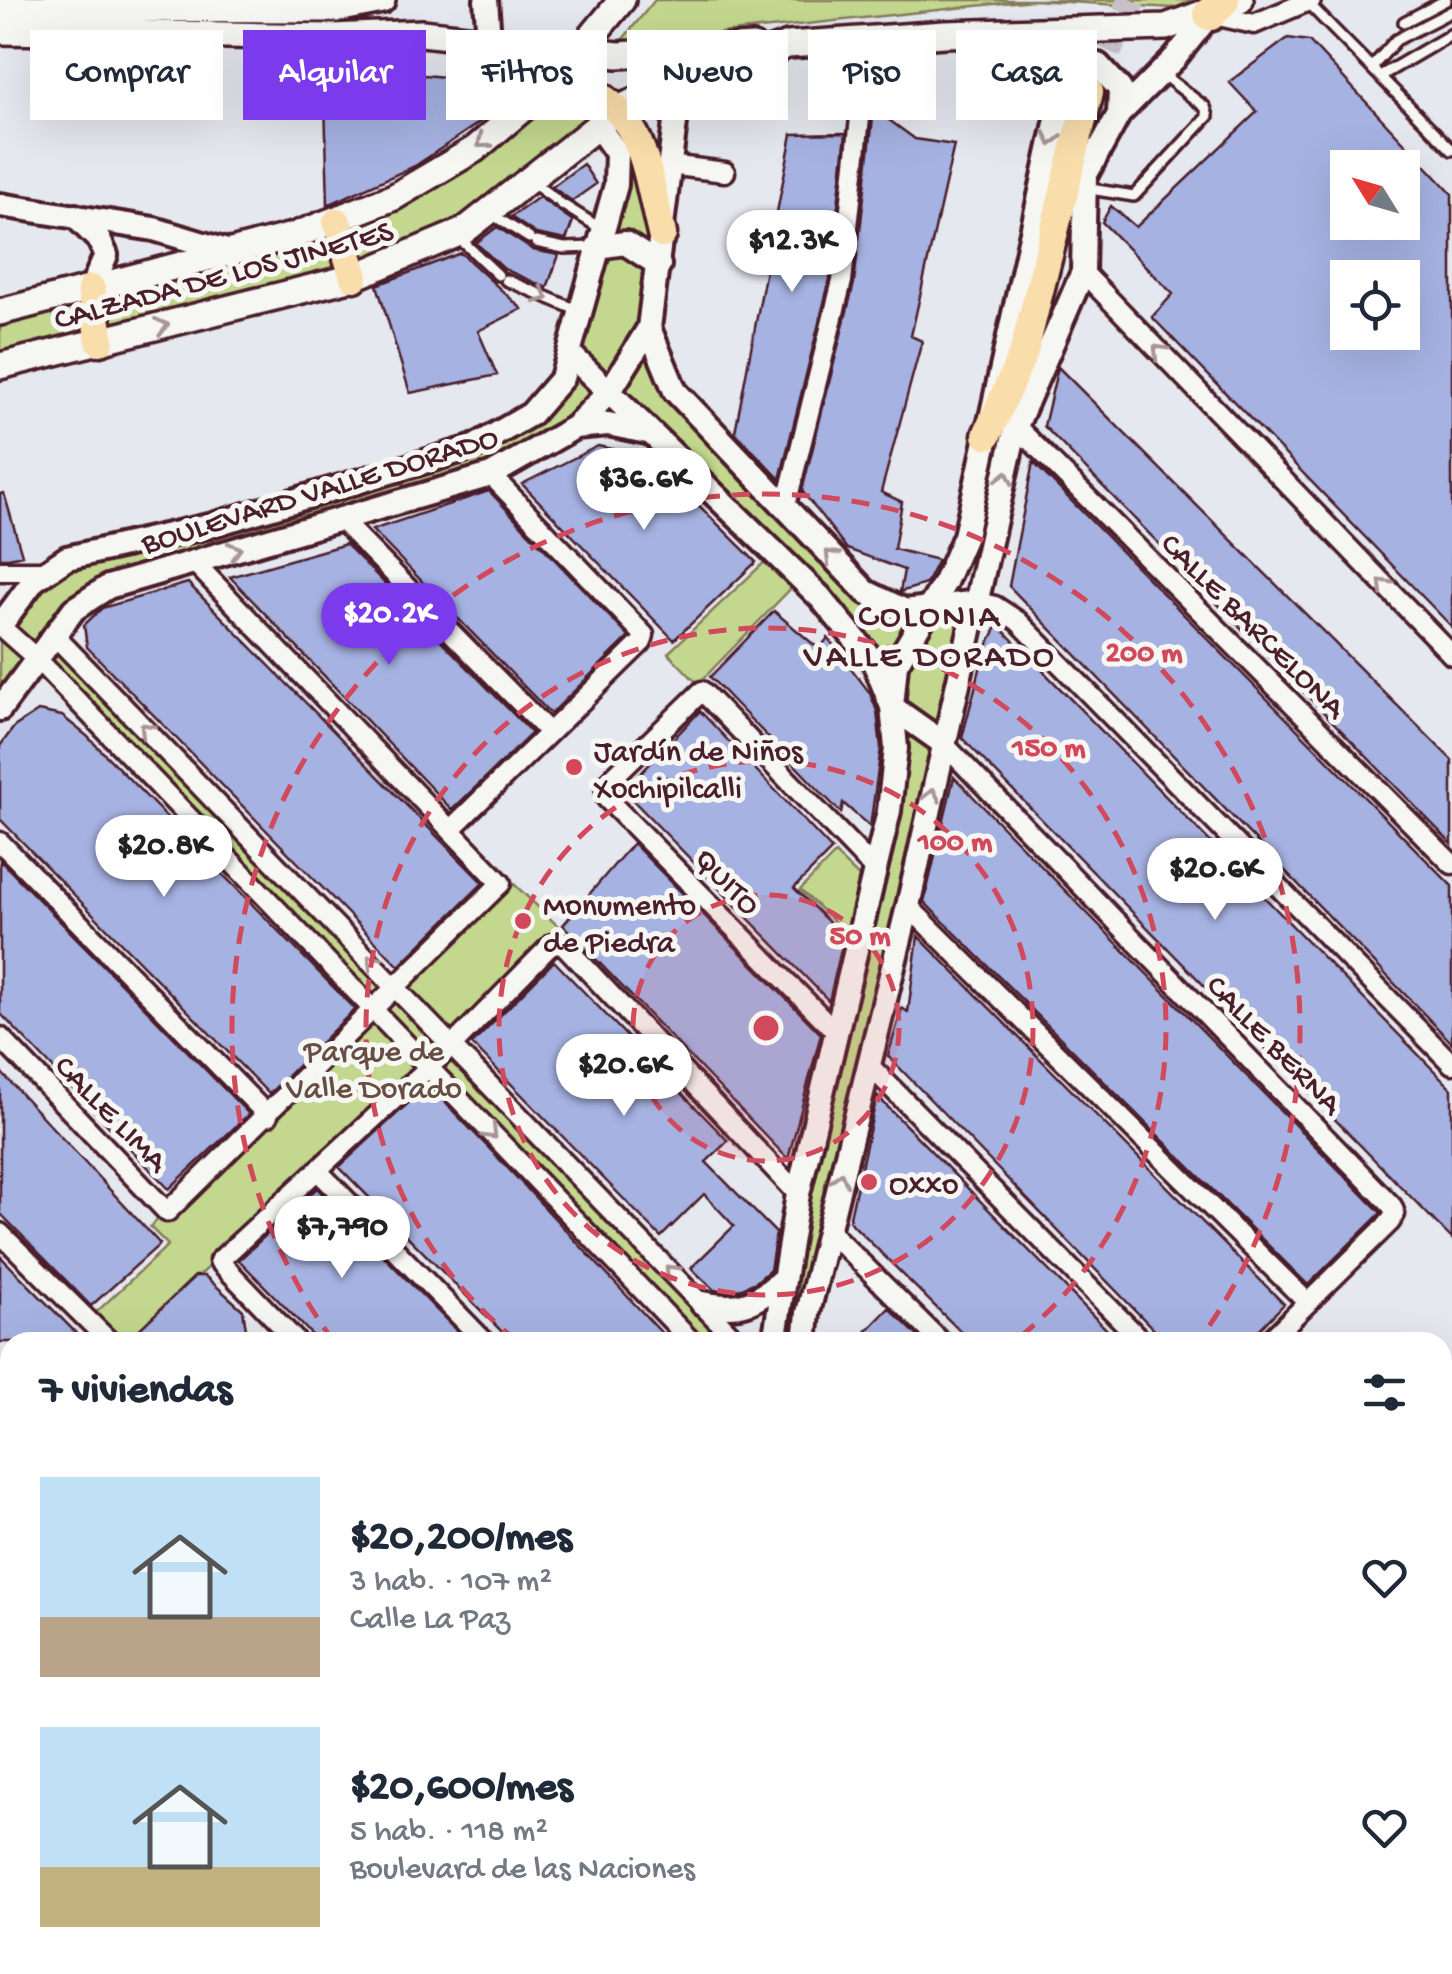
<!DOCTYPE html>
<html lang="es">
<meta charset="utf-8">
<style>
:root{--surface:#fff;--page:#f2f2f3;--text:#1f2937;--muted:#747a83;--accent:#7c3aed}
body{margin:0;font-family:"Gochi Hand",sans-serif;background:var(--page);color:var(--text);height:100vh;display:flex;flex-direction:column;font-size:38px;white-space:nowrap}
*{box-sizing:border-box;margin:0}
p{font-size:32px;color:var(--muted)}
.icon{flex:none;width:55px;height:55px;fill:none;stroke:currentColor;stroke-width:2;stroke-linecap:round;stroke-linejoin:round}
.map{position:relative;flex:1;overflow:hidden}
.sheet{position:absolute;left:0px;top:1332px;width:1452px;height:642px;display:flex;flex-direction:column;background:var(--surface);border-radius:30px 30px 0 0;box-shadow:0 10px 40px #0002}
.sheet>*{flex:none}
.banner{position:absolute;left:30px;top:30px;width:1392px;height:90px;display:flex;gap:20px}
.needle{width:65px;rotate:307deg}
.fabs{position:absolute;left:1330px;top:150px;display:grid;gap:20px}
.fabs a{display:grid;place-items:center;width:90px;height:90px;border-radius:0px;background:var(--surface);box-shadow:0 10px 40px #0002;font-size:50px}
.price{position:absolute;translate:-50% -85px;padding:0 22px;border-radius:35px;background:#fff;color:#222;font-size:32px;line-height:65px;filter:drop-shadow(0 2px 5px #0008)}
.price::after{content:'';position:absolute;left:50%;top:60px;width:30px;height:22px;margin-left:-15px;background:inherit;clip-path:polygon(0 0,100% 0,50% 100%)}
.price.active{background:var(--accent);color:#fff}
ul{padding:0;list-style:none}
li{display:flex;align-items:center;gap:30px;height:250px;padding:0 40px}
li span{display:grid;place-items:center;flex:none;width:280px;height:200px;border-radius:0px;color:#555}
li>.icon{margin-inline-start:auto}
span .icon{width:120px;height:120px;fill:#fffc;stroke-width:1}
li b{font-size:42px}
h2{display:flex;justify-content:space-between;align-items:center;height:120px;padding:0 40px;font-size:42px}
.pill{padding:0 35px;border-radius:0px;background:var(--surface);box-shadow:0 10px 40px #0002;font-size:35px;line-height:90px}
.pill.active{background:var(--accent);color:#fff}
.map>svg:first-child{display:block}
</style>
<div class="map">
<svg width="1452" height="1974" viewBox="0 0 1452 1974">
<rect width="100%" height="100%" fill="#e6e8ef"/>
<filter id="ink" filterUnits="userSpaceOnUse"><feTurbulence type="fractalNoise" baseFrequency=".01" numOctaves="2"/><feDisplacementMap in="SourceGraphic" scale="20" xChannelSelector="R" yChannelSelector="G"/><feConvolveMatrix kernelMatrix="1 2 1 2 8 2 1 2 1" color-interpolation-filters="sRGB"/></filter>
<g filter="url(#ink)">
<path fill="#c3d88e" stroke="#867c5c" stroke-width="2.5" d="M 655,0 L 1194,0 L 1174,8 L 1032,0 L 619,44 Z
M 549,90 L 615,110 L 520,188 L 352,276 L 0,364 L 0,315 L 338,226 Z
M 619,112 L 658,263 L 598,245 L 617,185 L 599,126 Z
M 599,248 L 647,256 L 654,293 L 608,389 L 490,473 L 107,586 L 0,706 L 0,629 L 45,571 L 476,449 L 553,396 Z
M 648,330 L 671,386 L 865,592 L 926,611 L 880,672 L 647,431 L 599,422 Z
M 773,554 L 800,579 L 698,684 L 668,653 Z
M 926,618 L 946,618 L 961,628 L 801,1342 L 775,1342 L 878,872 L 895,685 Z
M 58,639 L 724,1331 L 715,1342 L 694,1342 L 429,1068 L 126,1342 L 111,1342 L 88,1320 L 168,1245 L 150,1227 L 374,1012 L 41,663 Z
M 835,854 L 864,882 L 853,939 L 800,890 Z
M 514,884 L 559,927 L 452,1038 L 404,988 Z
M 10,1726 L 10,1788 L 0,1798 L 0,1735 Z
M 1225,1965 L 1347,1965 L 1356,1974 L 1216,1974 Z"/>
<path fill="#a6b2e2" stroke="#4a1f2b" stroke-width="2.5" fill-rule="evenodd" d="M 1288,38 L 1309,41 L 1452,194 L 1452,627 L 1152,317 L 1173,294 L 1102,222 L 1111,206 L 1136,227 L 1257,112 L 1229,82 ZM 1348,168 L 1402,168 L 1402,222 L 1348,222 ZM 1348,278 L 1402,278 L 1402,332 L 1348,332 Z
M 324,66 L 467,79 L 480,98 L 480,122 L 415,166 L 328,205 Z
M 874,109 L 915,139 L 954,145 L 911,336 L 922,341 L 881,492 L 902,502 L 894,549 L 938,560 L 926,584 L 900,592 L 904,570 L 847,549 L 802,491 L 854,283 Z
M 846,133 L 830,279 L 780,479 L 735,432 L 792,134 Z
M 583,164 L 596,184 L 572,201 L 552,187 Z
M 539,197 L 573,221 L 566,240 L 536,234 L 511,217 Z
M 497,227 L 533,250 L 559,255 L 547,288 L 504,269 L 476,243 Z
M 461,253 L 522,309 L 478,331 L 497,375 L 410,393 L 377,285 Z
M 1058,367 L 1452,760 L 1452,844 L 1044,426 Z
M 598,446 L 651,458 L 756,562 L 674,640 L 522,484 Z
M 1033,462 L 1452,886 L 1452,1043 L 1009,586 Z
M 489,491 L 629,637 L 551,714 L 372,530 Z
M 4,493 L 22,555 L 9,558 L 0,558 L 0,494 Z
M 346,544 L 532,733 L 452,810 L 230,577 Z
M 188,583 L 483,883 L 399,966 L 87,647 L 84,625 L 102,608 Z
M 774,611 L 819,649 L 828,638 L 870,693 L 877,711 L 881,748 L 870,827 L 843,803 L 841,813 L 710,677 Z
M 998,625 L 1452,1089 L 1452,1239 L 962,738 L 985,650 Z
M 38,711 L 62,716 L 87,736 L 355,1009 L 269,1094 L 0,819 L 0,746 L 14,727 Z
M 700,711 L 832,850 L 794,888 L 844,937 L 829,1001 L 624,791 Z
M 954,777 L 1381,1213 L 1308,1285 L 924,902 Z
M 633,843 L 821,1034 L 788,1159 L 563,925 Z
M 0,860 L 249,1114 L 169,1189 L 0,1013 Z
M 918,936 L 1284,1304 L 1247,1342 L 1166,1342 L 888,1056 L 902,1008 L 908,1012 Z
M 554,961 L 728,1141 L 706,1162 L 776,1233 L 770,1270 L 756,1282 L 735,1291 L 714,1290 L 691,1268 L 734,1226 L 704,1194 L 661,1237 L 472,1044 Z
M 0,1071 L 160,1244 L 91,1306 L 0,1213 Z
M 428,1085 L 503,1163 L 670,1342 L 512,1342 L 339,1167 Z
M 877,1096 L 1119,1342 L 971,1342 L 849,1221 Z
M 317,1188 L 468,1342 L 319,1342 L 239,1260 Z
M 0,1256 L 85,1342 L 0,1342 Z
M 195,1276 L 205,1276 L 243,1310 L 248,1342 L 126,1342 Z
M 889,1308 L 924,1342 L 856,1342 Z"/>
<g fill="none" stroke-linecap="round" stroke-linejoin="round">
<path stroke="#c7c0c8" stroke-width="28" stroke-dasharray="28 14" stroke-linecap="butt" d="M 1090,89 L 1132,0"/>
<defs>
<path id="service" d="M 1307,2 L 1452,150
M 1404,22 L 1446,0
M 1373,66 L 1396,40 L 1452,11
M 1382,75 L 1452,34
M 533,183 L 555,199
M 1084,188 L 1134,196 L 1208,116 L 1205,107 L 1162,74
M 560,203 L 600,228
M 493,215 L 529,238
M 458,237 L 498,275
M 536,242 L 564,248 L 595,247
M 506,280 L 577,310"/>
<path id="minor" d="M 1210,14 L 1254,24 L 1311,0
M 669,165 L 725,172
M 1083,272 L 1452,655
M 1016,426 L 1452,864
M 785,509 L 842,281 L 862,100
M 341,520 L 548,731
M 0,571 L 44,571
M 978,602 L 995,606 L 1018,621 L 1452,1064
M 0,626 L 36,658 L 692,1342
M 53,634 L 738,1342
M 943,743 L 1392,1206 L 1395,1214 L 1390,1222 L 1268,1342
M 450,830 L 642,642 L 644,635 L 491,475
M 0,842 L 268,1116
M 908,906 L 1308,1303
M 837,1033 L 607,799 L 605,785 L 702,691 L 876,871
M 0,1037 L 167,1212 L 501,883 L 194,562
M 870,1066 L 1143,1342
M 317,1170 L 485,1342
M 827,1229 L 941,1342
M 0,1233 L 110,1342
M 297,1342 L 219,1261 L 453,1045 L 552,944 L 564,945 L 798,1194
M 0,1432 L 10,1442
M 1442,1440 L 1452,1431
M 1442,1454 L 1452,1464
M 0,1638 L 10,1648
M 1442,1656 L 1452,1666
M 0,1798 L 10,1788
M 0,1833 L 10,1843
M 1442,1857 L 1452,1866
M 129,1965 L 138,1974
M 329,1965 L 337,1974
M 707,1965 L 716,1974
M 904,1965 L 913,1974
M 1093,1965 L 1102,1974
M 1314,1965 L 1323,1974
M 1347,1965 L 1356,1974
M 1216,1974 L 1225,1965"/>
<path id="tertiary" d="M 486,0 L 489,38
M 1062,96 L 1072,66 L 1098,65 L 1120,89 L 1119,114
M 0,205 L 154,229 L 227,251
M 75,216 L 99,240 L 106,255 L 91,289
M 597,247 L 625,243 L 659,265
M 649,328 L 675,391 L 866,592 L 905,611 L 978,602
M 570,354 L 820,597 L 874,662 L 892,707 L 943,743
M 575,427 L 608,424 L 647,432
M 0,626 L 34,580 L 67,558 L 209,526 L 474,447 L 531,414 L 562,378 L 616,185 L 617,153 L 597,125
M 0,709 L 74,609 L 108,587 L 491,475 L 575,427 L 610,391 L 649,328 L 680,83
M 702,1303 C 740,1311 756,1304 784,1278
M 774,1342 L 798,1194 L 889,811 L 896,748 L 892,707 L 896,664 L 945,582 L 965,536 L 1062,96 L 1046,67 L 1005,31
M 805,1342 L 808,1313 L 908,906 L 1016,426 L 1083,272 L 1085,176 L 1119,114 L 1175,58 L 1210,14
M 480,1974 L 485,1965
M 521,1974 L 526,1965"/>
<path id="secondary" d="M 0,8 L 337,9 L 382,0
M 0,31 L 333,37 L 422,33 L 618,55 L 753,47
M 0,312 L 296,235 L 394,197 L 475,149 L 553,83 L 622,0
M 0,366 L 354,277 L 464,231 L 619,109 L 647,95 L 788,45 L 945,34 L 1166,27 L 1240,0"/>
<path id="primary" d="M 558,78 C 644,102 643,158 662,234
M 337,222 L 354,277
M 91,289 L 100,341
M 987,435 L 1024,351 L 1089,92"/>
<path id="motorway" d="M 1210,14 L 1223,0"/>
</defs>
<use href="#service" stroke="#4a1f2b" stroke-width="16"/>
<use href="#minor" stroke="#4a1f2b" stroke-width="25"/>
<use href="#tertiary" stroke="#4a1f2b" stroke-width="30"/>
<use href="#secondary" stroke="#4a1f2b" stroke-width="32"/>
<use href="#primary" stroke="#4a1f2b" stroke-width="35"/>
<use href="#motorway" stroke="#4a1f2b" stroke-width="40"/>
<use href="#service" stroke="#f6f6f2" stroke-width="9"/>
<use href="#minor" stroke="#f6f6f2" stroke-width="18"/>
<use href="#tertiary" stroke="#f6f6f2" stroke-width="22"/>
<use href="#secondary" stroke="#f6f6f2" stroke-width="25"/>
<use href="#primary" stroke="#f9deab" stroke-width="28"/>
<use href="#motorway" stroke="#f9deab" stroke-width="32"/>
</g>
<defs><path id="oneway-chevron" d="M-2-3.5L2.5 0L-2 3.5" fill="none" stroke-width="1.6" stroke-linecap="round" stroke-linejoin="round" transform="scale(2.5)"/></defs>
<g stroke="#a99598">
<use href="#oneway-chevron" transform="translate(1052 139) rotate(103)"/>
<use href="#oneway-chevron" transform="translate(483 142) rotate(141)"/>
<use href="#oneway-chevron" transform="translate(542 296) rotate(22)"/>
<use href="#oneway-chevron" transform="translate(162 326) rotate(-14)"/>
<use href="#oneway-chevron" transform="translate(1159 351) rotate(-134)"/>
<use href="#oneway-chevron" transform="translate(1005 478) rotate(-78)"/>
<use href="#oneway-chevron" transform="translate(235 550) rotate(-16)"/>
<use href="#oneway-chevron" transform="translate(831 556) rotate(-134)"/>
<use href="#oneway-chevron" transform="translate(1384 585) rotate(-134)"/>
<use href="#oneway-chevron" transform="translate(146 729) rotate(-134)"/>
<use href="#oneway-chevron" transform="translate(932 795) rotate(-78)"/>
<use href="#oneway-chevron" transform="translate(373 961) rotate(-134)"/>
<use href="#oneway-chevron" transform="translate(491 1133) rotate(46)"/>
<use href="#oneway-chevron" transform="translate(840 1179) rotate(-75)"/>
<use href="#oneway-chevron" transform="translate(671 1271) rotate(-134)"/>
</g>
</g>
<circle cx="766" cy="1028" r="133" fill="#d1495b" fill-opacity=".12"/>
<g fill="none" stroke="#d1495b" stroke-width="5" stroke-dasharray="18 12">
<circle cx="766" cy="1028" r="133"/>
<circle cx="766" cy="1028" r="267"/>
<path d="M517 1341A400 400 0 1 1 1015 1341"/>
<path d="M334 1342A534 534 0 1 1 1198 1342"/>
</g>
<g fill="#d1495b" stroke="#f6f6f2" stroke-width="4">
<circle cx="574" cy="767" r="10"/>
<circle cx="523" cy="921" r="10"/>
<circle cx="869" cy="1182" r="10"/>
</g>
<g text-anchor="middle" stroke-width="10" stroke-linejoin="round" paint-order="stroke">
<g font-size="32" fill="#4a1f2b" stroke="#f6f6f2">
<text transform="translate(223 273) rotate(-15)" y="11">CALZADA DE LOS JINETES</text>
<text transform="translate(319 488) rotate(-17)" y="11">BOULEVARD VALLE DORADO</text>
<text transform="translate(1255 624) rotate(45)" y="11">CALLE BARCELONA</text>
<text transform="translate(729 880) rotate(46)" y="11">QUITO</text>
<text transform="translate(1276 1043) rotate(46)" y="11">CALLE BERNA</text>
<text transform="translate(113 1112) rotate(46)" y="11">CALLE LIMA</text>
</g>
<g font-size="32" fill="#4a1f2b" stroke="#f6f6f2" text-anchor="start">
<text x="594" y="760">Jardín de Niños<tspan x="594" dy="37">Xochipilcalli</tspan></text>
<text x="543" y="914">Monumento<tspan x="543" dy="37">de Piedra</tspan></text>
<text x="889" y="1193">Oxxo</text>
</g>
<g font-size="32" fill="#684d44" stroke="#f6f6f2">
<text x="374" y="1060">Parque de<tspan x="374" dy="37">Valle Dorado</tspan></text>
</g>
<g font-size="35" letter-spacing="2.5" fill="#4a1f2b" stroke="#f6f6f2">
<text x="930" y="625">COLONIA<tspan x="930" dy="40">VALLE DORADO</tspan></text>
</g>
</g>
<circle cx="766" cy="1028" r="15" fill="#d1495b" stroke="#f6f6f2" stroke-width="5"/>
<g font-size="30" text-anchor="middle" font-weight="bold" fill="#d1495b" stroke="#f6f6f2" stroke-width="10" stroke-linejoin="round" paint-order="stroke">
<text x="1144" y="661">200 m</text>
<text x="1049" y="756">150 m</text>
<text x="955" y="850">100 m</text>
<text x="860" y="944">50 m</text>
</g>
</svg>
<div class="fabs">
<a><svg class="needle" viewBox="-14 -14 28 28"><path d="M0-13l5 13h-10z" fill="#e53935"/><path d="M0 13l5-13h-10z" fill="#747a83"/></svg></a>
<a><svg class="icon" aria-label="locate" viewBox="0 0 24 24"><circle cx="12" cy="12" r="6"/><path d="M12 2v4M12 18v4M2 12h4M18 12h4"/></svg></a>
</div>
<b class="price" style="left:792px;top:295px">$12.3K</b>
<b class="price" style="left:644px;top:533px">$36.6K</b>
<b class="price active" style="left:389px;top:668px">$20.2K</b>
<b class="price" style="left:164px;top:900px">$20.8K</b>
<b class="price" style="left:1215px;top:923px">$20.6K</b>
<b class="price" style="left:624px;top:1119px">$20.6K</b>
<b class="price" style="left:342px;top:1281px">$7,790</b>
<div class="banner">
<a class="pill">Comprar</a>
<a class="pill active">Alquilar</a>
<a class="pill">Filtros</a>
<a class="pill">Nuevo</a>
<a class="pill">Piso</a>
<a class="pill">Casa</a>
</div>
<section class="sheet">
<h2>7 viviendas<svg class="icon" aria-label="filters" viewBox="0 0 24 24"><path d="M4 7h16M4 17h16"/><circle cx="9" cy="7" r="2"/><circle cx="15" cy="17" r="2"/></svg></h2>
<ul>
<li><span style="background:linear-gradient(#bfe0f5 70%,#b9a48a 0)"><svg class="icon" aria-label="home" viewBox="0 0 24 24"><path d="M3 11l9-7 9 7M6 9v11h12V9"/></svg></span><div><b>$20,200/mes</b><p>3 hab. · 107 m²</p><p>Calle La Paz</p></div><svg class="icon" aria-label="heart" viewBox="0 0 24 24"><path d="M12 20l-8-8c-3-5 5-10 8-4 3-6 11-1 8 4z"/></svg></li>
<li><span style="background:linear-gradient(#bfe0f5 70%,#c2b280 0)"><svg class="icon" aria-label="home" viewBox="0 0 24 24"><path d="M3 11l9-7 9 7M6 9v11h12V9"/></svg></span><div><b>$20,600/mes</b><p>5 hab. · 118 m²</p><p>Boulevard de las Naciones</p></div><svg class="icon" aria-label="heart" viewBox="0 0 24 24"><path d="M12 20l-8-8c-3-5 5-10 8-4 3-6 11-1 8 4z"/></svg></li>
</ul>
</section>
</div>
